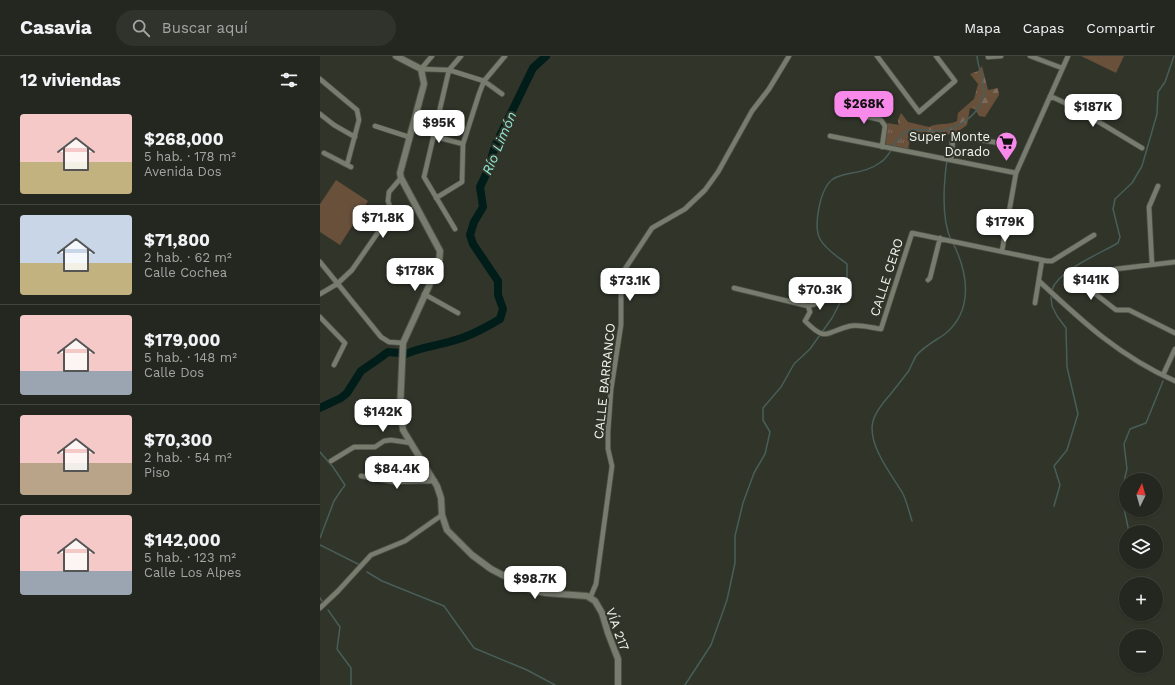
<!DOCTYPE html>
<html lang="es">
<meta charset="utf-8">
<style>
:root{--surface:#24271f;--page:#30332c;--text:#f1f3f6;--muted:#a3a5a4;--line:#41443d;--accent:#f888ea}
body{margin:0;font-family:"Work Sans",sans-serif;background:var(--page);color:var(--text);height:100vh;display:flex;flex-direction:column;font-size:15px;white-space:nowrap}
*{box-sizing:border-box;margin:0}
p{font-size:13px;color:var(--muted)}
.icon{flex:none;width:22px;height:22px;fill:none;stroke:currentColor;stroke-width:2;stroke-linecap:round;stroke-linejoin:round}
.map{position:relative;flex:1;overflow:hidden}
.sheet{display:flex;flex-direction:column;background:var(--surface);width:320px}
.sheet>*{flex:none}
.needle{width:26px;rotate:5deg}
.tools{position:absolute;left:799px;top:417px;display:grid;gap:8px}
.tools a{display:grid;place-items:center;width:44px;height:44px;border-radius:50%;background:var(--surface);box-shadow:0 1px 3px #0004,0 0 0 1px var(--line);font-size:20px}
.price{position:absolute;translate:-50% -34px;padding:0 9px;border-radius:8px;background:#fff;color:#222;font-size:13px;line-height:26px;filter:drop-shadow(0 1px 2px #0008)}
.price::after{content:'';position:absolute;left:50%;top:24px;width:12px;height:9px;margin-left:-6px;background:inherit;clip-path:polygon(0 0,100% 0,50% 100%)}
.price.active{background:var(--accent);color:#111}
ul{padding:0;list-style:none}
li{display:flex;align-items:center;gap:12px;height:100px;padding:0 20px}
li+li{border-top:1px solid var(--line)}
li span{display:grid;place-items:center;flex:none;width:112px;height:80px;border-radius:4px;color:#555}
li>.icon{margin-inline-start:auto}
span .icon{width:48px;height:48px;fill:#fffc;stroke-width:1}
li b{font-size:17px}
h2{display:flex;justify-content:space-between;align-items:center;height:48px;padding:0 20px;font-size:17px}
header{display:flex;align-items:center;gap:24px;box-sizing:border-box;height:56px;padding:0 20px;background:var(--surface);border-bottom:1px solid var(--line)}
header strong{font-size:19px}
nav{display:flex;gap:22px;margin-inline-start:auto;font-size:14px}
.search{width:280px;height:36px;background:var(--page);display:flex;align-items:center;gap:10px;box-sizing:border-box;padding:0 14px;border-radius:22px;color:var(--muted);font-size:15px}
main{display:flex;flex:1;min-height:0}
.map>svg:first-child{display:block}
</style>
<header>
<strong>Casavia</strong>
<div class="search"><svg class="icon" aria-label="search" viewBox="0 0 24 24"><circle cx="10" cy="10" r="6"/><path d="M15 15l6 6"/></svg>Buscar aquí</div>
<nav><a>Mapa</a><a>Capas</a><a>Compartir</a></nav>
</header>
<main>
<section class="sheet">
<h2>12 viviendas<svg class="icon" aria-label="filters" viewBox="0 0 24 24"><path d="M4 7h16M4 17h16"/><circle cx="9" cy="7" r="2"/><circle cx="15" cy="17" r="2"/></svg></h2>
<ul>
<li><span style="background:linear-gradient(#f6c9c9 60%,#c2b280 0)"><svg class="icon" aria-label="home" viewBox="0 0 24 24"><path d="M3 11l9-7 9 7M6 9v11h12V9"/></svg></span><div><b>$268,000</b><p>5 hab. · 178 m²</p><p>Avenida Dos</p></div></li>
<li><span style="background:linear-gradient(#c9d6e8 60%,#c2b280 0)"><svg class="icon" aria-label="home" viewBox="0 0 24 24"><path d="M3 11l9-7 9 7M6 9v11h12V9"/></svg></span><div><b>$71,800</b><p>2 hab. · 62 m²</p><p>Calle Cochea</p></div></li>
<li><span style="background:linear-gradient(#f6c9c9 70%,#9aa5b1 0)"><svg class="icon" aria-label="home" viewBox="0 0 24 24"><path d="M3 11l9-7 9 7M6 9v11h12V9"/></svg></span><div><b>$179,000</b><p>5 hab. · 148 m²</p><p>Calle Dos</p></div></li>
<li><span style="background:linear-gradient(#f6c9c9 60%,#b9a48a 0)"><svg class="icon" aria-label="home" viewBox="0 0 24 24"><path d="M3 11l9-7 9 7M6 9v11h12V9"/></svg></span><div><b>$70,300</b><p>2 hab. · 54 m²</p><p>Piso</p></div></li>
<li><span style="background:linear-gradient(#f6c9c9 70%,#9aa5b1 0)"><svg class="icon" aria-label="home" viewBox="0 0 24 24"><path d="M3 11l9-7 9 7M6 9v11h12V9"/></svg></span><div><b>$142,000</b><p>5 hab. · 123 m²</p><p>Calle Los Alpes</p></div></li>
</ul>
</section>
<div class="map">
<svg width="855" height="629" viewBox="0 0 855 629">
<defs>
<pattern id="forest-firs" width="22" height="20" patternUnits="userSpaceOnUse"><rect width="22" height="20" fill="#68503b"/><path d="M5 1l3.5 6h-7zM16 11l3.5 6h-7z" fill="#7e6a58"/></pattern>
<pattern id="park-tufts" width="24" height="20" patternUnits="userSpaceOnUse"><rect width="24" height="20" fill="#68503b"/><path d="M3 7l-1-3M5 7V3M7 7l1-3M15 17l-1-3M17 17v-4M19 17l1-3" fill="none" stroke="#7e6a58"/></pattern>
</defs>
<rect width="100%" height="100%" fill="#303429"/>
<path fill="#68503b" d="M 761,0 L 804,0 L 796,17 Z
M 16,124 L 48,145 L 20,189 L 0,176 L 0,148 Z"/>
<path fill="url(#forest-firs)" d="M 662,10 L 668,34 L 678,32 L 679,39 L 665,61 L 659,60 L 655,53 L 650,52 L 647,69 C 627,85 618,78 596,76 C 591,76 585,78 580,78 L 578,64 L 581,57 L 588,66 L 609,71 C 618,66 628,70 637,65 L 638,57 L 654,43 L 658,28 L 650,18 L 658,15 Z"/>
<path fill="url(#park-tufts)" d="M 567,67 L 592,71 L 588,94 L 565,89 Z"/>
<g fill="none" stroke-linecap="round" stroke-linejoin="round">
<path stroke="#495e59" stroke-width="1.5" d="M 631,184 C 618,156 626,101 633,72
M 732,234 C 737,215 781,197 798,187 L 800,181 L 793,153 L 795,143 L 812,127 L 822,110 L 837,58 L 838,36 L 845,26 L 854,0
M 731,241 L 732,250 L 737,260 L 746,272 L 747,311 L 758,358 L 747,394 L 734,410 L 740,429 L 734,450
M 0,396 L 13,411 L 25,429 L 23,432
M 592,465 C 589,456 587,445 582,436 C 571,418 547,388 553,365 C 556,353 566,344 573,335 C 578,329 583,322 588,316 C 591,311 593,305 596,300 C 604,290 615,285 625,278 C 654,254 648,217 633,187
M 809,476 L 801,438 L 807,413 L 804,388 L 810,373 L 826,367 L 843,325
M 0,482 L 14,445 L 22,433
M 0,489 L 40,509
M 804,503 L 806,494
M 47,516 L 62,525 L 124,550 L 154,592 L 207,614 L 235,629
M 0,542 L 2,545
M 8,554 L 20,571 L 17,593 L 31,612 L 31,629
M 365,629 L 391,589 L 407,544 L 415,507 L 415,480 L 423,447 L 434,417 L 445,398 L 450,376 L 443,364 L 443,352 L 461,331 L 474,308 L 490,293 L 512,262 L 522,243 L 527,224 L 527,208 C 518,201 505,193 500,183 C 493,170 500,132 513,123 C 526,115 544,119 561,106 C 572,99 574,82 586,76 C 595,71 607,75 616,75 C 631,75 650,65 658,52 C 671,32 659,21 657,0"/>
<path stroke="#001d19" stroke-width="8" d="M 86,298 C 101,291 116,290 132,285 C 149,281 165,272 180,263 L 183,253 L 178,239 L 178,225 L 153,188 L 150,179 L 154,166 L 163,151 L 160,131 L 168,114 L 175,90 L 213,12 L 226,0
M 0,352 L 21,342 L 27,337 L 41,315 L 57,304 L 68,296 L 80,297"/>
<defs>
<path id="street" d="M 557,0 L 599,56 L 635,25 L 616,0
M 710,0 L 742,12
M 668,1 L 681,0
M 101,13 L 129,14 L 164,25 L 182,38
M 101,13 L 112,0
M 0,23 L 37,54 L 39,64 L 27,109
M 730,40 L 754,51 L 822,92
M 524,52 L 528,56 L 561,64 L 565,70 L 562,91
M 0,58 L 14,69 L 35,81
M 55,70 L 89,81
M 113,80 L 143,88
M 510,80 L 696,117
M 4,97 L 31,111
M 631,104 L 633,84 L 638,80 L 691,89
M 116,142 L 142,126 L 143,88 L 159,38 L 164,25 L 185,0
M 135,173 L 104,121 L 129,14 L 141,0
M 682,195 L 696,117 L 748,0
M 0,206 L 61,281 L 69,286 L 83,287
M 855,206 L 796,213 L 773,236 L 796,254 L 809,254 L 855,277
M 73,207 L 111,226
M 832,208 L 829,151 L 838,130
M 608,224 L 610,222 L 620,182
M 719,225 C 763,266 799,300 855,325
M 414,232 L 488,250 L 490,256 L 485,265 C 507,287 505,276 530,270 C 539,268 552,272 561,273 L 592,177 L 727,205 L 732,205 L 774,179
M 0,238 L 17,228 L 32,214 L 68,162 L 70,151 L 68,145 L 69,136 L 81,122
M 104,238 L 138,257
M 715,247 L 722,204
M 488,250 L 495,248 L 498,240
M 0,261 L 25,287 L 14,309
M 843,319 L 855,293
M 11,405 L 34,391 L 55,391 L 64,385 L 71,384 L 91,387
M 41,420 L 74,426 L 115,425
M 270,542 L 276,528 L 292,410 L 288,393 L 288,376 L 291,334 L 301,269 L 301,231 L 303,216 L 332,172 L 365,153 L 385,134 L 398,116 L 432,55 L 449,33 L 469,0
M 0,552 L 18,535 L 51,499 L 85,485 L 122,459"/>
<path id="secondary" d="M 76,0 L 101,13 L 104,28 L 80,117 L 81,122 L 120,195 L 119,208 L 83,287 L 80,354 L 83,374 L 117,430 L 121,442 L 122,459 L 127,474 L 152,499 L 171,513 L 211,534 L 226,537 L 267,540 L 275,545 L 282,557 L 288,577 L 298,603 L 298,629"/>
</defs>
<use href="#street" stroke="#4d5046" stroke-width="6"/>
<use href="#secondary" stroke="#4d5046" stroke-width="8"/>
<use href="#street" stroke="#777c6f" stroke-width="4.5"/>
<use href="#secondary" stroke="#777c6f" stroke-width="6"/>
</g>
<defs>
<symbol id="supermarket-pin" viewBox="-11 -11 22 30"><path d="M0 17L-7.5 6A9.5 9.5 0 1 1 7.5 6Z" fill="#f888ea" stroke="#303429"/><path d="M-6-5.5h2.5l.6 2H6L4.5 2H-2.5L-4.4-4H-6ZM-1.5 3.2a1.3 1.3 0 1 0 .1 0ZM3 3.2a1.3 1.3 0 1 0 .1 0Z" fill="#111"/></symbol>
</defs>
<g fill-rule="evenodd">
<use href="#supermarket-pin" x="674" y="74" width="25" height="34"/>
</g>
<g text-anchor="middle" stroke-width="4" stroke-linejoin="round" paint-order="stroke">
<g font-size="13" fill="#f3f5ee" stroke="#303429" text-anchor="end">
<text x="670" y="85">Super Monte<tspan x="670" dy="15">Dorado</tspan></text>
</g>
<g font-size="13" fill="#f3f5ee" stroke="#303429">
<text transform="translate(566 221) rotate(-72)" y="5">CALLE CERO</text>
<text transform="translate(284 325) rotate(-84)" y="5">CALLE BARRANCO</text>
<text transform="translate(298 573) rotate(70)" y="5">VÍA 217</text>
</g>
<g font-size="14" font-style="italic" fill="#93e4d6" stroke="#303429">
<text transform="translate(179 87) rotate(-67)" y="5">Río Limón</text>
</g>
</g>
</svg>
<div class="tools">
<a><svg class="needle" viewBox="-14 -14 28 28"><path d="M0-13l5 13h-10z" fill="#e53935"/><path d="M0 13l5-13h-10z" fill="#a3a5a4"/></svg></a>
<a><svg class="icon" aria-label="layers" viewBox="0 0 24 24"><path d="M12 4l9 5-9 5-9-5zM3 14l9 5 9-5"/></svg></a>
<a>+</a>
<a>−</a>
</div>
<b class="price active" style="left:544px;top:69px">$268K</b>
<b class="price" style="left:773px;top:72px">$187K</b>
<b class="price" style="left:119px;top:88px">$95K</b>
<b class="price" style="left:63px;top:183px">$71.8K</b>
<b class="price" style="left:685px;top:187px">$179K</b>
<b class="price" style="left:95px;top:236px">$178K</b>
<b class="price" style="left:771px;top:245px">$141K</b>
<b class="price" style="left:310px;top:246px">$73.1K</b>
<b class="price" style="left:500px;top:255px">$70.3K</b>
<b class="price" style="left:63px;top:377px">$142K</b>
<b class="price" style="left:77px;top:434px">$84.4K</b>
<b class="price" style="left:215px;top:544px">$98.7K</b>
</div>
</main>
